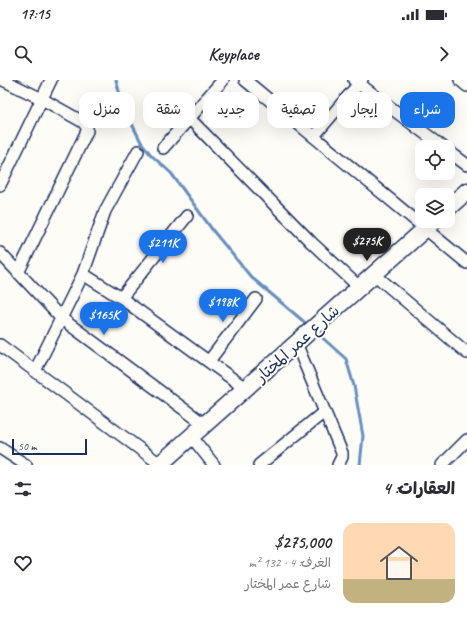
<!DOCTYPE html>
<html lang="ar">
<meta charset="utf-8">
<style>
:root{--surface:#fff;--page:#f2f2f3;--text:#2b2b33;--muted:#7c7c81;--line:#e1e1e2;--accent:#1a73e8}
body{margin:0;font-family:Caveat,"Playpen Sans Arabic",sans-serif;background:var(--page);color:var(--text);direction:rtl;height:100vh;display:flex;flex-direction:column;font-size:15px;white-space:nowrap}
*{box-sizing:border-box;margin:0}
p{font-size:13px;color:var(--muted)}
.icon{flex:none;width:22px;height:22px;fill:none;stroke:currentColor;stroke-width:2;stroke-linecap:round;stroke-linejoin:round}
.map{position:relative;height:385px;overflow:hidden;direction:ltr}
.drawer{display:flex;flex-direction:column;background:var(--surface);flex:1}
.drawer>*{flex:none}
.banner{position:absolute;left:12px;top:12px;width:443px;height:36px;direction:rtl;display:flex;gap:8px}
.tools{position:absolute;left:415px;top:60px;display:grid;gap:8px}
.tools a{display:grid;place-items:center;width:40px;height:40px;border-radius:8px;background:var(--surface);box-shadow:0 4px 16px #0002;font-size:20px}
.scale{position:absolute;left:12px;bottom:10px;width:75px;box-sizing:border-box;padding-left:4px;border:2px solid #1b2f5e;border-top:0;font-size:11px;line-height:14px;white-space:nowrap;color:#1b2f5e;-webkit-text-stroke:3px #fdfcf7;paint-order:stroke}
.price{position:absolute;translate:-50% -34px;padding:0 9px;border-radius:14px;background:var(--accent);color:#fff;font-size:13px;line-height:26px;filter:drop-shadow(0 1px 2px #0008)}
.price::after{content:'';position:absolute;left:50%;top:24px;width:12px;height:9px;margin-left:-6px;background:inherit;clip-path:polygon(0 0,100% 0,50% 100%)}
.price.selected{background:#222;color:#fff}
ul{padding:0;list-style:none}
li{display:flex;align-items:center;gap:12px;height:100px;padding:0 12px}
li+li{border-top:1px solid var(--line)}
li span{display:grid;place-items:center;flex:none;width:112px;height:80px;border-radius:12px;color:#555}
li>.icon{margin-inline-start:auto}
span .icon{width:48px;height:48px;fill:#fffc;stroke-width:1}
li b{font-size:17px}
h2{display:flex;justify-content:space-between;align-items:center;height:48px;padding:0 12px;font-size:17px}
.tag{padding:0 14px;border-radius:12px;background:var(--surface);box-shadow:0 4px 16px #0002;font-size:14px;line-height:36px}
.tag.selected{background:var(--accent);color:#fff}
.status{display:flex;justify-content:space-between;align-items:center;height:28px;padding:0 20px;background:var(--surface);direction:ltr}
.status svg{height:11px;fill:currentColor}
header{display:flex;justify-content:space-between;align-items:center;height:52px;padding:0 12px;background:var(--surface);font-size:18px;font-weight:700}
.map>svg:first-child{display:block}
</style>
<div class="status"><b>17:15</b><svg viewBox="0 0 49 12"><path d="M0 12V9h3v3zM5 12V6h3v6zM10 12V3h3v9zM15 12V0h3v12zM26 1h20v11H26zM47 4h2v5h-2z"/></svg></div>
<header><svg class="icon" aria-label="forward" viewBox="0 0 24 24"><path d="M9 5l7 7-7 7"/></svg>Keyplace<svg class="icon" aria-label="search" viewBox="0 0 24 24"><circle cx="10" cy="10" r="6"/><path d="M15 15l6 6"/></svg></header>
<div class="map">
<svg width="467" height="385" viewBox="0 0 467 385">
<rect width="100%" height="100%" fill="#fdfcf7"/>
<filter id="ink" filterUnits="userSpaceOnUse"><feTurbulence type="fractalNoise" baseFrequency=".025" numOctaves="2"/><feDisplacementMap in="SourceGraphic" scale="8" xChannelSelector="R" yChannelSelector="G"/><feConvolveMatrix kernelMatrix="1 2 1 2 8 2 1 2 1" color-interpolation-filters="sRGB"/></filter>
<g filter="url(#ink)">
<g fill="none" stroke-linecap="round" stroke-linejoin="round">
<path stroke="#688fbb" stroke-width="3" d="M 116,0 L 123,26 L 141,62 L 151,75 L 171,93 L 214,152 L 251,197 L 309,246
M 316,252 L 346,279 L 354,306 L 363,356 L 360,385"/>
<defs>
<path id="street" d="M 3,0 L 42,19 L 83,42 L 87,47 L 87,51 L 18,193
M 245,0 L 467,183
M 354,0 L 443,67
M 460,0 L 467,6
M 190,39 L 311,162 L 359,207
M 314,56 L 362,0
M 163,68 L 223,0
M 448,71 L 467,85
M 0,105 L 51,0
M 0,173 L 62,239 L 204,344
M 83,194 L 121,218 L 245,308
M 374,194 L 467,273
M 121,218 L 187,136
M 296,263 L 342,373 L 342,377 L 338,385
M 0,265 L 160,384
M 209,281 L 256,219
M 35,291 L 83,194 L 105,131 L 138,71
M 191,356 L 214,385
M 0,368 L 26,385
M 259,385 L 324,332
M 442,385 L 467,360"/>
<path id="secondary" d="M 448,128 L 467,111
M 159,385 L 434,141"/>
</defs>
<use href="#street" stroke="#1b2f5e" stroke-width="14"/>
<use href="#secondary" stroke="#1b2f5e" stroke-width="19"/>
<use href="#street" stroke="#fdfcf7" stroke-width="11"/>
<use href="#secondary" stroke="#fdfcf7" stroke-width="16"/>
</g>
</g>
<g text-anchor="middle" stroke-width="4" stroke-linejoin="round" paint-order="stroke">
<g font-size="16" fill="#1b2f5e" stroke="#fdfcf7">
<text transform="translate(297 263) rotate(-42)" y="6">شارع عمر المختار</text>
</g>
</g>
</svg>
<div class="tools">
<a><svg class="icon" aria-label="locate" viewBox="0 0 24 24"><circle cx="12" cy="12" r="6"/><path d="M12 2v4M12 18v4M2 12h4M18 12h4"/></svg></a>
<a><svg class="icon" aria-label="layers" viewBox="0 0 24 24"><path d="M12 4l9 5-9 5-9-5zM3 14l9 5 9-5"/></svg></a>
</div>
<div class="scale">50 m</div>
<b class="price selected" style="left:367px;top:182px">$275K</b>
<b class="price" style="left:163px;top:184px">$211K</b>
<b class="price" style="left:223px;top:243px">$198K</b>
<b class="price" style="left:104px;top:256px">$165K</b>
<div class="banner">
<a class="tag selected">شراء</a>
<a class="tag">إيجار</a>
<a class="tag">تصفية</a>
<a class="tag">جديد</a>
<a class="tag">شقة</a>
<a class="tag">منزل</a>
</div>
</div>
<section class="drawer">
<h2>العقارات: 4<svg class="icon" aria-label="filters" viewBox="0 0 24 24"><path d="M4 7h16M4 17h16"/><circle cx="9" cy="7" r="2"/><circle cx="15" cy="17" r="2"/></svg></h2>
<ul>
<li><span style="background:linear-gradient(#ffd9b3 70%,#c2b280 0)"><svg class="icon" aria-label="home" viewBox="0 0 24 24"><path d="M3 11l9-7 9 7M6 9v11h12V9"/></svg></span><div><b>$275,000</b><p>الغرف: 4 · 132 m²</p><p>شارع عمر المختار</p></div><svg class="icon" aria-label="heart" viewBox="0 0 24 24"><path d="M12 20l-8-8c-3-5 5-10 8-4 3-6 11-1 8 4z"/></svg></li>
</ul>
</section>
